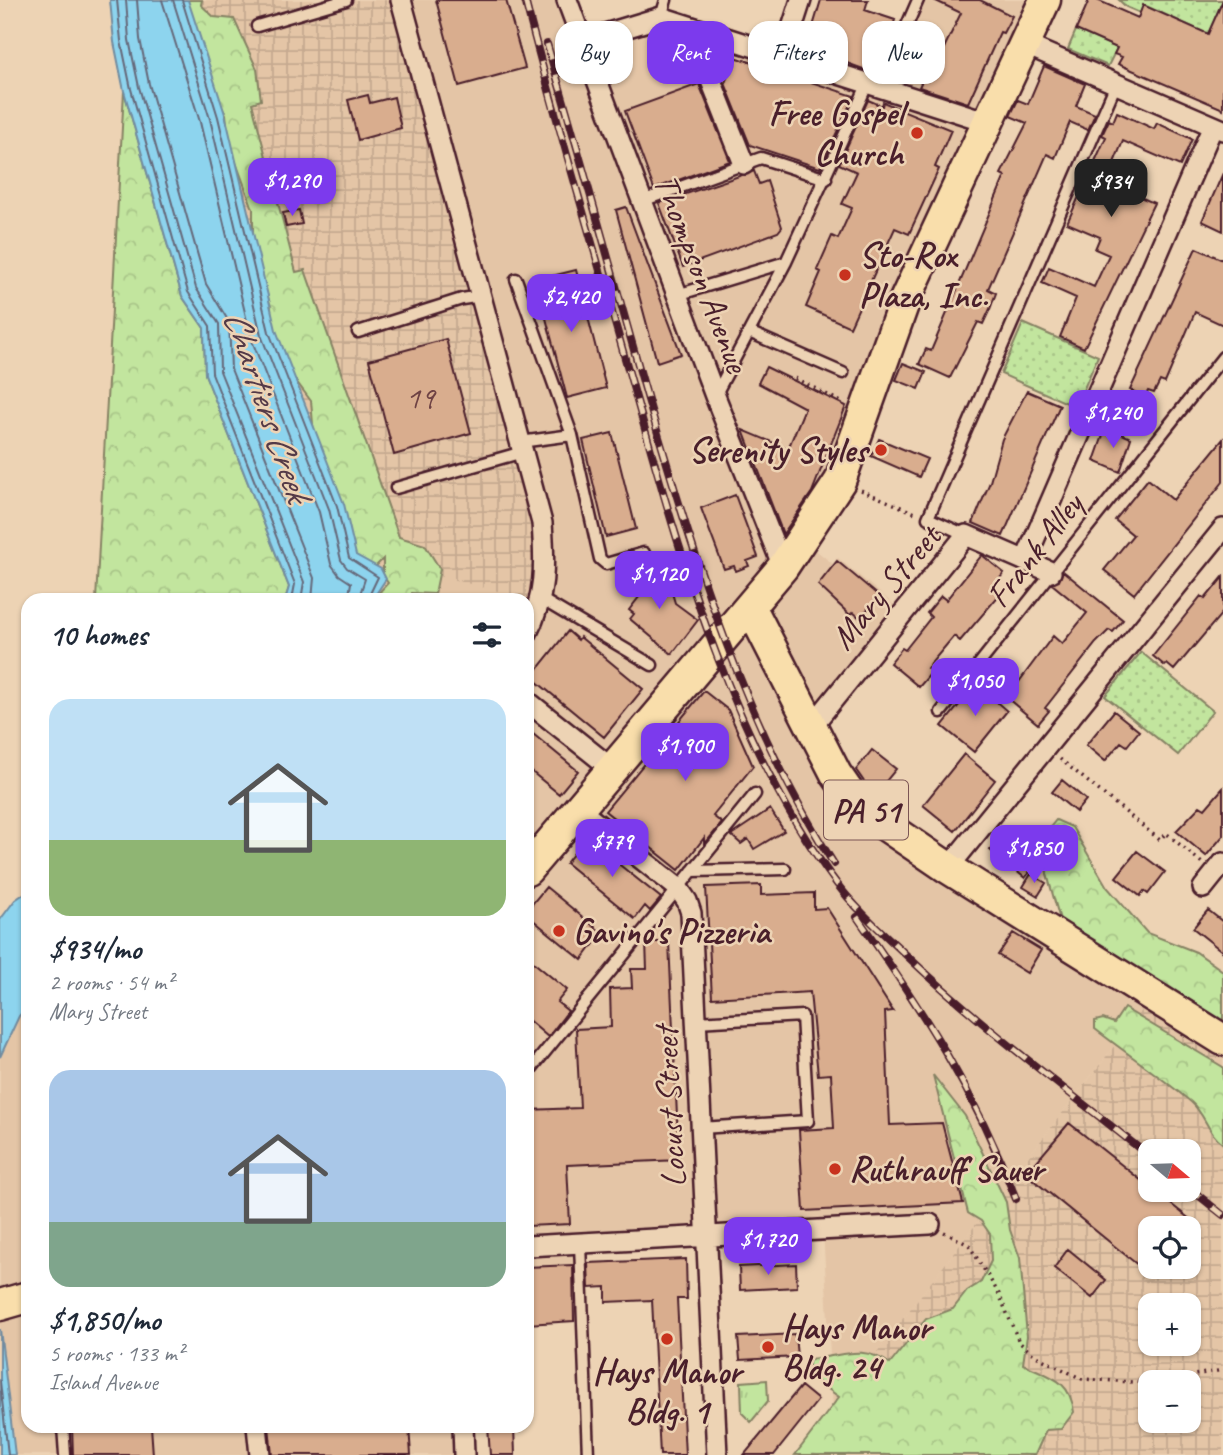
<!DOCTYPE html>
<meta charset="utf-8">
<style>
:root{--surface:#fff;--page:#f6f6f7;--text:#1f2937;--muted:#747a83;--accent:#7c3aed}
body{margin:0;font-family:Caveat,sans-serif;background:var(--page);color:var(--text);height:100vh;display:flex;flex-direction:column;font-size:26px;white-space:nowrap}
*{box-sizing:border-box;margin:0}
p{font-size:23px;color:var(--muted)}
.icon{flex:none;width:38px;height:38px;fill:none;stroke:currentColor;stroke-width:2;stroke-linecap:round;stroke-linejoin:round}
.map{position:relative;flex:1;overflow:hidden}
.drawer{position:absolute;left:21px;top:593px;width:513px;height:840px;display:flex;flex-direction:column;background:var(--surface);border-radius:21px;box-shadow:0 2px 5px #0004}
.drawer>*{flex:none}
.guide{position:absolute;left:555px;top:21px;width:562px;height:63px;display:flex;gap:14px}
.needle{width:46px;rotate:109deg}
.buttons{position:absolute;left:1138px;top:1139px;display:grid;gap:14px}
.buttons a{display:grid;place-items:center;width:63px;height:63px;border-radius:14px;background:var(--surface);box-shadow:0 2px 5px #0004;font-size:35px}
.price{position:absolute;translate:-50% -60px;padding:0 16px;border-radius:14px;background:var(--accent);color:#fff;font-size:23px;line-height:46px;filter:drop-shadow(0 2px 4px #0008)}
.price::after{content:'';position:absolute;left:50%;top:42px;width:21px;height:16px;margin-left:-10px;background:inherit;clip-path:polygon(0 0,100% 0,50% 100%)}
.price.active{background:#222;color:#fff}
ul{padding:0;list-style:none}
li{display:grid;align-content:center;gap:14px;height:371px;padding:0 28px}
li span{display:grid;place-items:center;height:217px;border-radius:21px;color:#555}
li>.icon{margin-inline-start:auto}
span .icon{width:126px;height:126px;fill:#fffc;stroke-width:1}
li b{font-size:30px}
h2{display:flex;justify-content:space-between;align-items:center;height:84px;padding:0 28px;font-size:30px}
.tag{padding:0 24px;border-radius:21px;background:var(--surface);box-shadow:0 2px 5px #0004;font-size:24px;line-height:63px}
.tag.active{background:var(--accent);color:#fff}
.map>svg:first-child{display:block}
</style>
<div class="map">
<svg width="1223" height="1455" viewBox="0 0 1223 1455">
<defs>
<pattern id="industrial-grid" width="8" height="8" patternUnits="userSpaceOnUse" patternTransform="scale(1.75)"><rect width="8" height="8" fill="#e4c5a6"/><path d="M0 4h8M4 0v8" fill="none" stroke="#c5a98f"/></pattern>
<pattern id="grass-dots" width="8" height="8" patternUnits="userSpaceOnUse" patternTransform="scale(1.75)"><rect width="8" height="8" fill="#c2e59e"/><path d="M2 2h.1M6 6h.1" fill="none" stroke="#a8c488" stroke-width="1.8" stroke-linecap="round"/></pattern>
<pattern id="forest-crowns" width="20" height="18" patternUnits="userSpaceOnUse" patternTransform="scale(1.75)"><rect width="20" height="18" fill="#c2e59e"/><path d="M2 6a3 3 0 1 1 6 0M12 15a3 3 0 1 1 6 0" fill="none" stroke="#a8c488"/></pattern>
<pattern id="park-tufts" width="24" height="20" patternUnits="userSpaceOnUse" patternTransform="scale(1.75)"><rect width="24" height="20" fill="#c2e59e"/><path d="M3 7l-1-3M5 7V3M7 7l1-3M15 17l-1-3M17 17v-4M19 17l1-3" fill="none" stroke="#a8c488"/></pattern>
</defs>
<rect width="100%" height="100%" fill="#edd3b4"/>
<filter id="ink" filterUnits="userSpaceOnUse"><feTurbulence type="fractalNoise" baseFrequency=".0143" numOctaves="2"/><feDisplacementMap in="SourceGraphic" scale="14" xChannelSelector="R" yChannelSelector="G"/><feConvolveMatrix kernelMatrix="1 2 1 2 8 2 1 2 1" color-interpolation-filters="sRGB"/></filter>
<g filter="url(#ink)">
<path fill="#e4c5a6" d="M 401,0 L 567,0 L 582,41 L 661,17 L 880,87 L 918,0 L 1045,0 L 802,539 L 833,564 L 838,558 L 904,613 L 812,726 L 836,774 L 1153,996 L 833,1409 L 823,1230 L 580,1244 L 583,1321 L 527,1324 L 527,600 L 336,600 Z
M 28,1006 L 28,1426 L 463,1426 L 464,1455 L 15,1455 L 0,1329 L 0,1057 L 19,1016 Z"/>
<path fill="url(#industrial-grid)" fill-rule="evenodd" d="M 158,0 L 401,0 L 533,489 L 541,602 L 333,549 Z
M 1153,996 L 1223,1040 L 1223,1455 L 797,1455 ZM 1150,1152 L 1188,1152 L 1188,1190 L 1150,1190 ZM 1150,1228 L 1188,1228 L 1188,1267 L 1150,1267 ZM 1150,1306 L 1188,1306 L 1188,1344 L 1150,1344 ZM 1150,1382 L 1188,1382 L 1188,1421 L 1150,1421 Z"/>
<path fill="url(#grass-dots)" stroke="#868264" stroke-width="2" d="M 1119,0 L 1223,0 L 1208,34 L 1144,5 L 1140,13 L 1126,7 Z
M 1076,30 L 1117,48 L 1108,66 L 1068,49 Z
M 1023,323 L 1098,356 L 1076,407 L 1001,374 Z
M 1141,652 L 1213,711 L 1178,755 L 1105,696 Z"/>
<path fill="url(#forest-crowns)" stroke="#868264" stroke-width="2" d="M 183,0 L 202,0 L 201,5 L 214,17 L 234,19 L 257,69 L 261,100 L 252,103 L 296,272 L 305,270 L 399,537 L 425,545 L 440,569 L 435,594 L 412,593 L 412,600 L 372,600 L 388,583 L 383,576 L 383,559 L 369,573 L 360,574 L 315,447 L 311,401 L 273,350 L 271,307 L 253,247 L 253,209 L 229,143 L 226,114 L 215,96 Z
M 124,91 L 182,296 L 204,328 L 205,374 L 289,587 L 285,600 L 96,600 Z
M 1056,820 L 1072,827 L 1107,887 L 1147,933 L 1196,952 L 1223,971 L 1223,1031 L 1062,927 L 1047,874 L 1044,835 Z
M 1124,1008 L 1223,1067 L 1223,1144 C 1208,1134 1205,1114 1191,1102 C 1160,1076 1126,1053 1095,1029 L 1095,1021 L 1103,1019 L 1114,1023 Z
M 933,1075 L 965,1116 L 1006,1202 L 1010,1230 L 1020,1258 L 1027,1336 L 1023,1364 C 1050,1377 1070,1379 1074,1412 L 1061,1429 L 1046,1430 L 1035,1455 L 795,1455 L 839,1397 L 809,1375 L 809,1359 C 842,1357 861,1343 890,1364 L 926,1319 L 953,1309 L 967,1291 L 981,1282 L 991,1261 L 990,1234 L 981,1221 L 968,1213 Z"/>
<path fill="url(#park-tufts)" stroke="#868264" stroke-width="2" d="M 767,1380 L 768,1401 L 751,1422 L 742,1413 L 741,1382 Z"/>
<path fill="#8dd4ee" stroke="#728ca0" stroke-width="2" d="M 110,0 L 188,0 L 225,114 L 276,330 L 344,504 L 356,555 L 381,569 L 386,579 L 372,600 L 285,600 L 289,587 L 205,374 L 204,328 L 182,296 L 124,91 L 114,42 Z
M 28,891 L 28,1006 L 19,1016 L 0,1057 L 0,920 L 15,900 Z
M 0,1329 L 15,1455 L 0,1455 Z"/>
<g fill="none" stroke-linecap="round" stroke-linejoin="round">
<path stroke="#656779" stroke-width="2" d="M 117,0 L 121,41 L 131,89 L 188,292 L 210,326 L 212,373 L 295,584 L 292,600
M 126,0 L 129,40 L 139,87 L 196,288 L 219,324 L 220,371 L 304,582 L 301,600
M 137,0 L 140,39 L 149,84 L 206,284 L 229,322 L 231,369 L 314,578 L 312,600
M 162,0 L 200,122 L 251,338 L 319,512 L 331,564 L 339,575 L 351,583 L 348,600
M 173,0 L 210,119 L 261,335 L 329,509 L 341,560 L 347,568 L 365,579 L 358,600
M 182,0 L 218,117 L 269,332 L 337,506 L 349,558 L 378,577 L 367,600
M 0,1381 L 8,1455"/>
</g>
<path fill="#d9ad8e" stroke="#4a1f2b" stroke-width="2" d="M 436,0 L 506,0 L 525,68 L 459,86 Z
M 821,0 L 868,0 L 865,10 L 895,20 L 877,74 L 811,50 L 808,43 Z
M 934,0 L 980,0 L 1012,16 L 1003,33 L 1000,32 L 968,103 L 919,87 L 939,45 L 944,48 L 961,13 Z
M 1089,0 L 1097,0 L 1138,18 L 1143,5 L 1208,34 L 1223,0 L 1223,109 L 1118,64 L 1122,57 L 1114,54 L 1117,48 L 1076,30 Z
M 735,57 L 854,96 L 820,168 L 750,145 L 725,83 Z
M 1044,66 L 1085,84 L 1076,106 L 1095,114 L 1088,130 L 1070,122 L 1055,158 L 1047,154 L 988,289 L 996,293 L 990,309 L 983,324 L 978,322 L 950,378 L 919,364 L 926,349 L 931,351 L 1005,176 L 1001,174 L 1027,123 L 1010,116 L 1018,100 L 1028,104 Z
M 699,84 L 730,161 L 654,189 L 625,111 Z
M 368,95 L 370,103 L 394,97 L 401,128 L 358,140 L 348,100 Z
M 868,100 L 882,106 L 883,102 L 951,130 L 935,167 L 939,169 L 909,234 L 895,228 L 850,327 L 806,307 L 821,272 L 817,270 L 832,236 L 838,239 L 852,208 L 842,204 L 857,172 L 839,164 Z
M 1117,112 L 1154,129 L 1157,123 L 1192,139 L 1180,166 L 1123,141 L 1106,182 L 1154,203 L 1084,348 L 1060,337 L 1076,298 L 1042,283 L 1049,267 L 1094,287 L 1109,255 L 1095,249 L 1100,237 L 1067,223 L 1106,137 L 1102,135 L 1109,120 L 1113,122 Z
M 754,171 L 759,184 L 767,181 L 782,227 L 778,232 L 683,267 L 659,203 Z
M 1223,173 L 1223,231 L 1202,221 Z
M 626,207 L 681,354 L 657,362 L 616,210 Z
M 299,210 L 302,224 L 286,227 L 283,213 Z
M 1196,248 L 1223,260 L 1223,325 L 1195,312 L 1165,383 L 1160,381 L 1154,393 L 1148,391 L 1145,397 L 1130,390 Z
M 576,270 L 606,388 L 567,398 L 536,280 Z
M 446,339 L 471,433 L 394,455 L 369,360 Z
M 903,363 L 926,372 L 919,389 L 896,380 Z
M 766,367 L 846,406 L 812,492 L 783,534 L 743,430 L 788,449 L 805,408 L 758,383 Z
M 1027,391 L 1060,405 L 1003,536 L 973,523 L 990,482 L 1002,439 Z
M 1106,427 L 1131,438 L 1120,472 L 1094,461 Z
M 612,433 L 636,529 L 606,537 L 583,440 Z
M 879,439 L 927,459 L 919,477 L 871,456 Z
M 1223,439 L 1223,482 L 1134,594 L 1104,570 L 1133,535 L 1115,520 L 1148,479 L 1173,500 Z
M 735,495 L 758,557 L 747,561 L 749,566 L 736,571 L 734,566 L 724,569 L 701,508 Z
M 982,555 L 1004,573 L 993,587 L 1001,593 L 960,641 L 954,636 L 927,668 L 932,672 L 919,687 L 890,663 L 902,648 L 905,650 L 931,617 L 927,613 L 941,596 L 946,600 Z
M 837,561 L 879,596 L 860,618 L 853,612 L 850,615 L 818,585 Z
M 1063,571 L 1123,620 L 1113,632 L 1109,630 L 1096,643 L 1045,708 L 1049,711 L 1038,724 L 1007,698 L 1053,636 L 1062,644 L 1087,613 L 1052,584 L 1059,581 Z
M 666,573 L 675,603 L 698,620 L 672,654 L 630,619 L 634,614 L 629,610 L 639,597 L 623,579 L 640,574 L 645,578 Z
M 1223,577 L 1223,612 L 1174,670 L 1167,664 L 1165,666 L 1153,656 L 1201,596 L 1205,599 Z
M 568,631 L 578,640 L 580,637 L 643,689 L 604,737 L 531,677 Z
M 976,684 L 1007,711 L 974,752 L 942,726 Z
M 704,691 L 728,710 L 753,766 L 713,816 L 722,823 L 704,845 L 704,838 L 679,870 L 605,811 Z
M 1114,711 L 1139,731 L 1127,746 L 1121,742 L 1105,761 L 1086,745 Z
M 527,729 L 578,771 L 559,794 L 527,768 Z
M 872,750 L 896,769 L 878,791 L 865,783 L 856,770 Z
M 964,754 L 995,780 L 955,831 L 923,805 Z
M 1062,780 L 1086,800 L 1076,812 L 1052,792 Z
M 1223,788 L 1223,836 L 1206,856 L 1176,831 L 1200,806 L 1205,809 Z
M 770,809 L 784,831 L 754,849 L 748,839 L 741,844 L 731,835 Z
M 1008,828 L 1040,858 L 1025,878 L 990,850 Z
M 586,838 L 661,898 L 650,911 L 645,906 L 635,919 L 566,863 Z
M 1137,851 L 1165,872 L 1148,894 L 1144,891 L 1140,896 L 1116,877 Z
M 1031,874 L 1046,883 L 1038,896 L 1023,887 Z
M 761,885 L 761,895 L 814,893 L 814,909 L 827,908 L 893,1011 L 885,1012 L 890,1125 L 942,1123 L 963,1203 L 804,1211 L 799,1130 L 834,1128 L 831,1074 L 818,1075 L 810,992 L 712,998 L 706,887 Z
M 546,887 L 602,933 L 582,960 L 527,915 L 527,910 Z
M 1208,910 L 1223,922 L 1223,952 L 1193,928 Z
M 1013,933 L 1041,950 L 1027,973 L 998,955 Z
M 646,942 L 669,942 L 679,1160 L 567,1165 L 570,1224 L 527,1226 L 527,1110 L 580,1108 L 576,1029 L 611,1027 L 610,989 L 632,988 L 631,969 L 647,969 Z
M 527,957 L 567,990 L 557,1002 L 568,1011 L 548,1037 L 527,1019 Z
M 1069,1123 L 1201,1228 L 1150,1228 L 1150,1275 L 1026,1174 Z
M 1068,1249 L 1106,1280 L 1092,1298 L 1054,1268 Z
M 686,1259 L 687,1299 L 677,1299 L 685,1455 L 660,1455 L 652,1300 L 606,1302 L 606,1287 L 589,1288 L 588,1263 Z
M 796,1264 L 797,1287 L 740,1290 L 739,1267 Z
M 573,1265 L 574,1321 L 527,1324 L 527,1267 Z
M 795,1334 L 797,1357 L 740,1360 L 738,1337 Z
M 801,1386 L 818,1400 L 774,1455 L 744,1455 Z
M 72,1426 L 151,1426 L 153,1455 L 73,1455 Z
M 269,1426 L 409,1426 L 411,1455 L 272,1455 Z
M 488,1426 L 514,1426 L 515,1455 L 490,1455 Z"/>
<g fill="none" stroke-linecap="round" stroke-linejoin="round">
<defs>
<path id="lane" d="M 661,17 L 666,0
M 257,26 L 346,0
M 880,87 L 918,0
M 642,201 L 761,158 L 826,179
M 516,279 L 572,435
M 677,295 L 786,262
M 358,332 L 462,299 L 481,296
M 749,332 L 843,373
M 716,394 L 786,262 L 868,83
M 520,442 L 572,435 L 600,559 L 606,564 L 644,553
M 396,488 L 523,452
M 966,535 L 928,518 L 1116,84
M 541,599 L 652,665
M 941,712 L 1223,357
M 692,871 L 785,869
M 696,1022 L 802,1016 L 808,1121 L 701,1128
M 527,1074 L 755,794
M 580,1244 L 588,1455
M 63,1426 L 65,1455"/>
<path id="street" d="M 401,0 L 542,523 C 545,563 546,597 527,633
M 567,0 L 715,396 L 783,567
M 699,29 L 695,40 L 744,164
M 582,41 L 661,17 L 985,121
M 1024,44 L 1223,130
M 783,56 L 801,0
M 1025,561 L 1213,126
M 527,701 L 611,768
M 812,726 L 966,535 L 1051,572
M 577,808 L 678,888 L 687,901 L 691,913 L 717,1455
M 948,868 L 1223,529
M 1203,888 L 1223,863
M 527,1246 L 930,1224
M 257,1426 L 260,1455
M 463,1426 L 464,1455"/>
<path id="primary" d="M 750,606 L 836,774 L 854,800 L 882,823 L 948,868 L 1223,1040
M 527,870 L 783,567 L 840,481 L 904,302 L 1045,0
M 0,1305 L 28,1297"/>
</defs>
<use href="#lane" stroke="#4a1f2b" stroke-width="15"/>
<use href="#street" stroke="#4a1f2b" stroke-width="24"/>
<use href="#primary" stroke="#4a1f2b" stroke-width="35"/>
<path stroke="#4a1f2b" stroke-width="3.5" stroke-dasharray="2 5" stroke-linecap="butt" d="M 795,378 L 843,403
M 861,490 L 915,513
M 1060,759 L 1160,840 L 1166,833 L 1202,863
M 944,1232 L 969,1245 L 999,1294 L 1019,1342 L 1034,1355 L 1082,1379 L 1150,1383
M 1154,1382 L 1223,1370"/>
<use href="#lane" stroke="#edd3b4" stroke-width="10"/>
<use href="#street" stroke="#edd3b4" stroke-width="19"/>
<use href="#primary" stroke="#f9deab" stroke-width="30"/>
<defs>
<path id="rail" d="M 525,0 C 555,119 591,237 624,355 C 674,531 725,735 837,884 C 856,909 880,930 903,952 C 980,1026 1067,1090 1150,1157
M 547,44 C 583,165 616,288 651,410 C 697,566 745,725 834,864
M 857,917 C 922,1010 975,1091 1016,1199
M 1188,1187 L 1223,1215"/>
</defs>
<use href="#rail" stroke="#4a1f2b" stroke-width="8"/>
<use href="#rail" stroke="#edd3b4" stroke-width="5" stroke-dasharray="16" stroke-linecap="butt"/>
</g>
</g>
<g fill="#c8321e" stroke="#edd3b4" stroke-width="2.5">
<circle cx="917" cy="133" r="7"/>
<circle cx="845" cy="275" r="7"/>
<circle cx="881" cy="450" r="7"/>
<circle cx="559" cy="931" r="7"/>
<circle cx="835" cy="1169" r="7"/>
<circle cx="667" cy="1339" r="7"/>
<circle cx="768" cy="1347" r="7"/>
</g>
<g text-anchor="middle" stroke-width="5" stroke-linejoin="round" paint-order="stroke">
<g font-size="32" fill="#6e4244">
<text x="420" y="408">19</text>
</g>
<rect fill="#edd3b4" stroke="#7b5554" stroke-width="2" x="824" y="780.5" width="84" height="59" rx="5"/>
<g font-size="33" font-weight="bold" fill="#4a1f2b">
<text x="866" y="822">PA 51</text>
</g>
<g font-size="35" font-weight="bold" fill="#4a1f2b" stroke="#edd3b4" text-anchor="start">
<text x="903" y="125" text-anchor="end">Free Gospel<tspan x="903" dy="40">Church</tspan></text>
<text x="859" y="267">Sto-Rox<tspan x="859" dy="40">Plaza, Inc.</tspan></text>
<text x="867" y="462" text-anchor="end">Serenity Styles</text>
<text x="573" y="943">Gavino's Pizzeria</text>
<text x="849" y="1181">Ruthrauff Sauer</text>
<text x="782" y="1339">Hays Manor<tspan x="782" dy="40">Bldg. 24</tspan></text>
<text x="667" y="1383" text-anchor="middle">Hays Manor<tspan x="667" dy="40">Bldg. 1</tspan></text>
</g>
<g font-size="35" fill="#4a1f2b" stroke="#edd3b4">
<text transform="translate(702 273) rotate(69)" y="12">Thompson Avenue</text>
<text transform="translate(1034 550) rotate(-52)" y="12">Frank Alley</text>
<text transform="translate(885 587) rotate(-50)" y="12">Mary Street</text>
<text transform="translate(669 1107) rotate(-93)" y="12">Locust Street</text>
</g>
<g font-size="37" font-style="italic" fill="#543a48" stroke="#edd3b4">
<text transform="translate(268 405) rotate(71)" y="13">Chartiers Creek</text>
</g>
</g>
</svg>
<div class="buttons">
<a><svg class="needle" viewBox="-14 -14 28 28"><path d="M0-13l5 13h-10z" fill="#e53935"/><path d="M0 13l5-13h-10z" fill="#747a83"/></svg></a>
<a><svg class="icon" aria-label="locate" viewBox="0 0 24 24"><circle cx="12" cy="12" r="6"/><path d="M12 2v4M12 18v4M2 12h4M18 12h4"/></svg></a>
<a>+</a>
<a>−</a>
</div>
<b class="price" style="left:292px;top:218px">$1,290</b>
<b class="price active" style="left:1111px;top:219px">$934</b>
<b class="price" style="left:571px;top:334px">$2,420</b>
<b class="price" style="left:1113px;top:450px">$1,240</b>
<b class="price" style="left:659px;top:611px">$1,120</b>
<b class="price" style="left:975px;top:718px">$1,050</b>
<b class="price" style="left:685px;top:783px">$1,900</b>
<b class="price" style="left:612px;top:879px">$779</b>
<b class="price" style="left:1034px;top:885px">$1,850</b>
<b class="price" style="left:768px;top:1277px">$1,720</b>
<div class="guide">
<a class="tag">Buy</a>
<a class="tag active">Rent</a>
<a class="tag">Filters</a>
<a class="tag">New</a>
</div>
<section class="drawer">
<h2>10 homes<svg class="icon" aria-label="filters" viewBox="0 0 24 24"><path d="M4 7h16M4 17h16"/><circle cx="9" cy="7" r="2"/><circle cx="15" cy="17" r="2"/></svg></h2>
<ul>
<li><span style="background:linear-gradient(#bfe0f5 65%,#8fb573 0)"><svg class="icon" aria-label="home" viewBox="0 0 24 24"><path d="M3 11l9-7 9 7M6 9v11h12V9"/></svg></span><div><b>$934/mo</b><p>2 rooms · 54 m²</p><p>Mary Street</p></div></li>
<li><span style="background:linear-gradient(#a9c7e8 70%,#7fa58c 0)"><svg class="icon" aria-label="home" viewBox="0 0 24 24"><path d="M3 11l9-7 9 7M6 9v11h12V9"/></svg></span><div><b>$1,850/mo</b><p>5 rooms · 133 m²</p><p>Island Avenue</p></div></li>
</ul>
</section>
</div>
